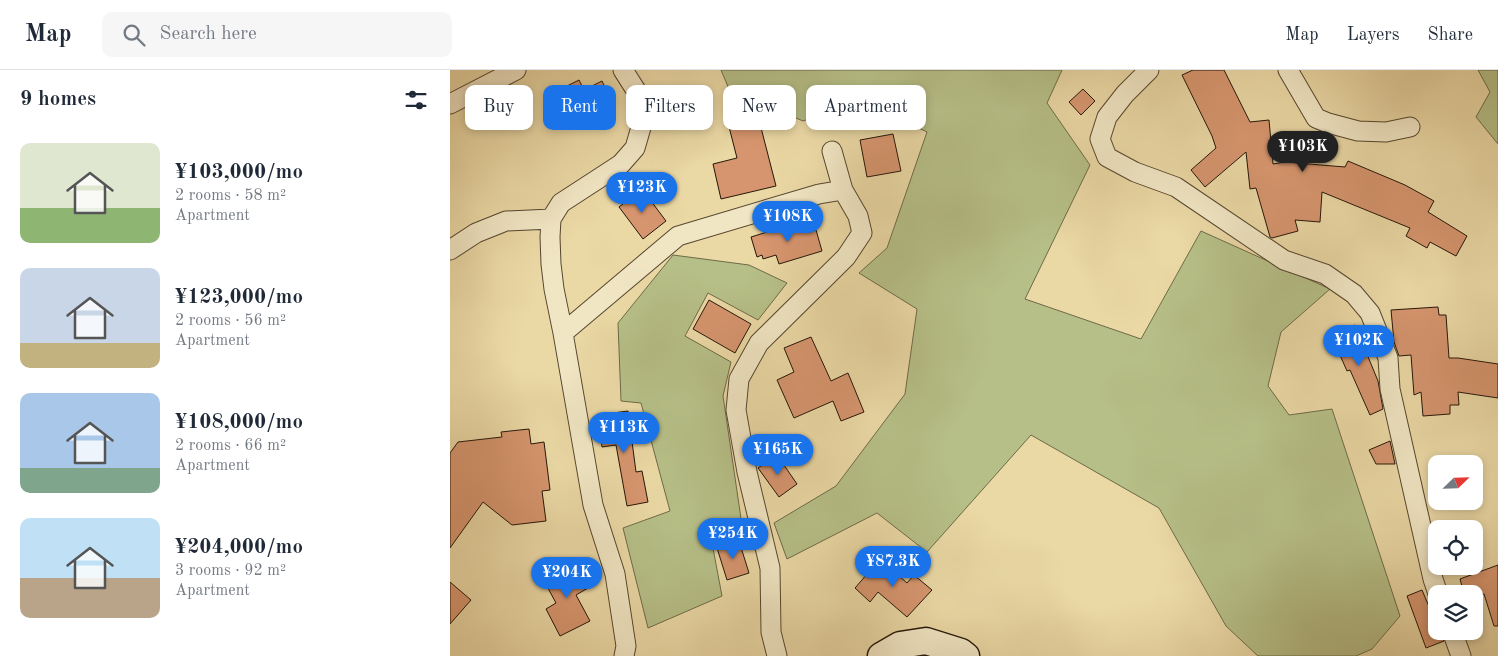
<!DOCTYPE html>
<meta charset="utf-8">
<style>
:root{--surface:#fff;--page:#f6f6f7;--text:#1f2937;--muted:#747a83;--line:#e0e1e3;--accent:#1a73e8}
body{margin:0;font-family:"Old Standard TT",serif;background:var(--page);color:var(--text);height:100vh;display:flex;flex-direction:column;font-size:19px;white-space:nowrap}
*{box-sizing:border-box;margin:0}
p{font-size:16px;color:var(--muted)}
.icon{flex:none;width:28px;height:28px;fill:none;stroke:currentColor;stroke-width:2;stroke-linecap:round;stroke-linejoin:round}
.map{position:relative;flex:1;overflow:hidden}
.drawer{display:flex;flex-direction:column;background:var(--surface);width:450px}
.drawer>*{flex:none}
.top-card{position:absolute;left:15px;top:15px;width:475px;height:45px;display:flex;gap:10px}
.needle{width:32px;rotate:67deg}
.tools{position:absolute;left:978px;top:385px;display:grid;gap:10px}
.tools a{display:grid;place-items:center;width:55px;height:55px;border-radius:10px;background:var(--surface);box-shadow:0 2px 8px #0003;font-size:25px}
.price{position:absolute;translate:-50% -42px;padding:0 11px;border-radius:18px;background:var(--accent);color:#fff;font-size:16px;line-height:32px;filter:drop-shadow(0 1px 2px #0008)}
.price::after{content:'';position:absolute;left:50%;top:30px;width:15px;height:11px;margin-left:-8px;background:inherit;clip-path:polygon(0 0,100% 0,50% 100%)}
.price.active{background:#222;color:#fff}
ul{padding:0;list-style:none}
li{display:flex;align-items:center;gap:15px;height:125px;padding:0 20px}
li span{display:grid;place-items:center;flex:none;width:140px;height:100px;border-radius:10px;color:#555}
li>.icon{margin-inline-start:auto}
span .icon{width:60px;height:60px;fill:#fffc;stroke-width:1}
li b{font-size:21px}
h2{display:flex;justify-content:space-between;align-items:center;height:60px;padding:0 20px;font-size:21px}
.chip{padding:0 18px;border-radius:10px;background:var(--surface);box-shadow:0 2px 8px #0003;font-size:18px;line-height:45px}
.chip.active{background:var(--accent);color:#fff}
header{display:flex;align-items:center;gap:30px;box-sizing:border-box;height:70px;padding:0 25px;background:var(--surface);border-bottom:1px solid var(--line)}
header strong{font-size:24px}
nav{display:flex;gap:28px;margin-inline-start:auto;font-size:18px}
.search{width:350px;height:45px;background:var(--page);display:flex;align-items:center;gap:12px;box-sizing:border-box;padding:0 18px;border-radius:10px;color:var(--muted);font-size:19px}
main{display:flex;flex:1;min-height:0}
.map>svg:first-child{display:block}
</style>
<header>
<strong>Map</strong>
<div class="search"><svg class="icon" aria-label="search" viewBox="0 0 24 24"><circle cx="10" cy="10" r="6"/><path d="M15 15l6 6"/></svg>Search here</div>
<nav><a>Map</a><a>Layers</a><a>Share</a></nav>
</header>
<main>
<section class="drawer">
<h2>9 homes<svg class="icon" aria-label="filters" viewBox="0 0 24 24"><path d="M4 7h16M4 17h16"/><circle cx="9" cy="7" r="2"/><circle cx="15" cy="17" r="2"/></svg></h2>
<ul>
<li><span style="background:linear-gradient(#dfe7d0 65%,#8fb573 0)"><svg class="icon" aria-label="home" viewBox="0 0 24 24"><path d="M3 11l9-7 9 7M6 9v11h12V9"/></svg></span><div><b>¥103,000/mo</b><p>2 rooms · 58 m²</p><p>Apartment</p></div></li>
<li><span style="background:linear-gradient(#c9d6e8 75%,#c2b280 0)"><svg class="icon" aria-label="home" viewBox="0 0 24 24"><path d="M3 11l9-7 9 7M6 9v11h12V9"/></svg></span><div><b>¥123,000/mo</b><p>2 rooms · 56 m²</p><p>Apartment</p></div></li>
<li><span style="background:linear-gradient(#a9c7e8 75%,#7fa58c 0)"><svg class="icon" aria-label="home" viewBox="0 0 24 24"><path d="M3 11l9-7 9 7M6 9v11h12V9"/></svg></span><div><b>¥108,000/mo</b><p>2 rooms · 66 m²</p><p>Apartment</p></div></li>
<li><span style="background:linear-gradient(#bfe0f5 60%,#b9a48a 0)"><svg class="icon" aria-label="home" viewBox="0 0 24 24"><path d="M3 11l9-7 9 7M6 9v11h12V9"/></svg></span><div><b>¥204,000/mo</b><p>3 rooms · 92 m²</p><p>Apartment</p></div></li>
</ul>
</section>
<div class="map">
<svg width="1048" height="586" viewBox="0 0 1048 586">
<rect width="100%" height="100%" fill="#ead8a5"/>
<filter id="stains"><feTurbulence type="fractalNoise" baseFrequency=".004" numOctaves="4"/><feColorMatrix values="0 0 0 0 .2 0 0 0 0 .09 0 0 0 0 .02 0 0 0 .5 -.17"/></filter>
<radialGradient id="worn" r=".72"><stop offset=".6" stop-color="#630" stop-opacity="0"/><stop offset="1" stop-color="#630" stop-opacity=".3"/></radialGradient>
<path fill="#b6bf87" stroke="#6e6a48" d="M 271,0 L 612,0 L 597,33 L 640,95 L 575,229 L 691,269 L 751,161 L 880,219 L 831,262 L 818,316 L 839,345 L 882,339 L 950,546 L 922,579 L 906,586 L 808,586 L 776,556 L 709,438 L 581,365 L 477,482 L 427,443 L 337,489 L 324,453 L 386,416 L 455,324 L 467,239 L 409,203 L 437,178 L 477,62 L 410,30 L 353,51 L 279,19 Z
M 1028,0 L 1048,0 L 1048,74 L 1026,47 L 1040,22 Z
M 223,185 L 299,195 L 337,213 L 308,250 L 258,223 L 235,266 L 281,292 L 273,326 L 293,462 L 262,473 L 272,526 L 198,558 L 173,458 L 220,441 L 191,333 L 171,331 L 168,253 Z"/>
<path fill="#d6956e" stroke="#251608" d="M 743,0 L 774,0 L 800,52 L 819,50 L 823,94 L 835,92 L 895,97 L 898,91 L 955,115 L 984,131 L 978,142 L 1017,166 L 1006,186 L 980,172 L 977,178 L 956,166 L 960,158 L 872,122 L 870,152 L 845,150 L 848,161 L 822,168 L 820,167 L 806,118 L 800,119 L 796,82 L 755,117 L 741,100 L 766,78 L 762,66 L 732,5 Z
M 129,10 L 134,20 L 152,11 L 165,39 L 131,55 L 126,45 L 111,53 L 97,26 Z
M 633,19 L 645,31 L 631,45 L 619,32 Z
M 308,46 L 326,116 L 271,129 L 263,94 L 287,88 L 278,53 Z
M 443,64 L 451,101 L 417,107 L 410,70 Z
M 192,119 L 216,151 L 193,169 L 169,137 Z
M 356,150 L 360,162 L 366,160 L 372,181 L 329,194 L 326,185 L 313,189 L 312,185 L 307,187 L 301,167 Z
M 259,230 L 301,254 L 285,283 L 243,259 Z
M 988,237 L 989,245 L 996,245 L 999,288 L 1008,288 L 1048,294 L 1048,328 L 1008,322 L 1009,335 L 1000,335 L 1000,344 L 973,346 L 971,322 L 964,325 L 961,285 L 949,286 L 944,272 L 941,240 Z
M 905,255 L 928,311 L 933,339 L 920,345 L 900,300 L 897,301 L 881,265 Z
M 361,267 L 381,311 L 398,303 L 414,342 L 391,351 L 383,331 L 344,348 L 327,310 L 344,302 L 334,278 Z
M 178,341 L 186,402 L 192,401 L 198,432 L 177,436 L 166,375 L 152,377 L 148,345 Z
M 79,359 L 81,374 L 94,372 L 100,420 L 92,421 L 96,451 L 62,455 L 33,432 L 0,478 L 0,383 L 8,372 L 52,367 L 51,362 Z
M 940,371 L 945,394 L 926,394 L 919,380 Z
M 327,385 L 347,414 L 329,427 L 308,398 Z
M 289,471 L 299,503 L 277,510 L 267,478 Z
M 430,489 L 457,513 L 464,505 L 482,520 L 457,547 L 428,522 L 420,532 L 405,518 Z
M 125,493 L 138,518 L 126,525 L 140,551 L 110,566 L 96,539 L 106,533 L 93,509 Z
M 1048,495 L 1048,556 L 1044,556 L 1034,524 L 1024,528 L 1024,524 L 1014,524 L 1010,509 Z
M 0,512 L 21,530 L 0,554 Z
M 972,520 L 986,553 L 986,561 L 990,561 L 994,571 L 976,578 L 957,526 Z"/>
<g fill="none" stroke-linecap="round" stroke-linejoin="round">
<defs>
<path id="street" d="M 173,0 L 187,22 L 192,54 L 185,78 L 171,94 L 111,133 L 101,149 L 100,167 L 101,194 L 104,219 L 113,263 L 143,435 L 165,504 L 176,576 L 174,586
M 699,0 L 675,24 L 657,47 L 650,69 L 657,87 L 685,102 L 726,117 L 834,190 L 875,204 L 904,224 L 920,243 L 938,288 L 940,319 L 983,509 L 988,524
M 838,0 L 866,48 L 878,53 L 908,61 L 936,62 L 960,57
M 0,34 L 66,0
M 382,81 L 393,120
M 0,180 L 26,163 L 56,151 L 101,149
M 113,263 L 228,166 L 369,124 L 393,120 L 408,146 L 412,163 L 396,187 L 309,273 L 289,309 L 286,340 L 297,402 L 320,498 L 321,562 L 327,586
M 1002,561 L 1011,586"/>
<path id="secondary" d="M 431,586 L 450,575 L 476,571 L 511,582 L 516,586"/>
</defs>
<use href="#street" stroke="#56462f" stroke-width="21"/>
<use href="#secondary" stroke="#251608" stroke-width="29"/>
<use href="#street" stroke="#f1e6c4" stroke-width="19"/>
<use href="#secondary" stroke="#f1e6c4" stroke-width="26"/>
</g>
<rect width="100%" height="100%" filter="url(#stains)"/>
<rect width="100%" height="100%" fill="url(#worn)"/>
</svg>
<div class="tools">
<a><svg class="needle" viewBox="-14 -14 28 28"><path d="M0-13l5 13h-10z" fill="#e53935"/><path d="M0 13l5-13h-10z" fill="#747a83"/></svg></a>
<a><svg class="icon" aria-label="locate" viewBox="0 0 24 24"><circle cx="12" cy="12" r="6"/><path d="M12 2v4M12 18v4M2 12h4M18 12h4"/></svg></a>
<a><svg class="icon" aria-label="layers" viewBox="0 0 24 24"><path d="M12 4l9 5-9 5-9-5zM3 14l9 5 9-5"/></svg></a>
</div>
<b class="price active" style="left:853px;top:103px">¥103K</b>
<b class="price" style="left:192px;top:144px">¥123K</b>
<b class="price" style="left:338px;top:173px">¥108K</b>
<b class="price" style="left:909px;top:297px">¥102K</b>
<b class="price" style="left:174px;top:384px">¥113K</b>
<b class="price" style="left:328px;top:406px">¥165K</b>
<b class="price" style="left:283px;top:490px">¥254K</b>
<b class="price" style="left:443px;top:518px">¥87.3K</b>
<b class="price" style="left:117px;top:529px">¥204K</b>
<div class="top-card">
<a class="chip">Buy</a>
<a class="chip active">Rent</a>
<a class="chip">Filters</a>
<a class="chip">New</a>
<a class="chip">Apartment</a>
</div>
</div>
</main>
